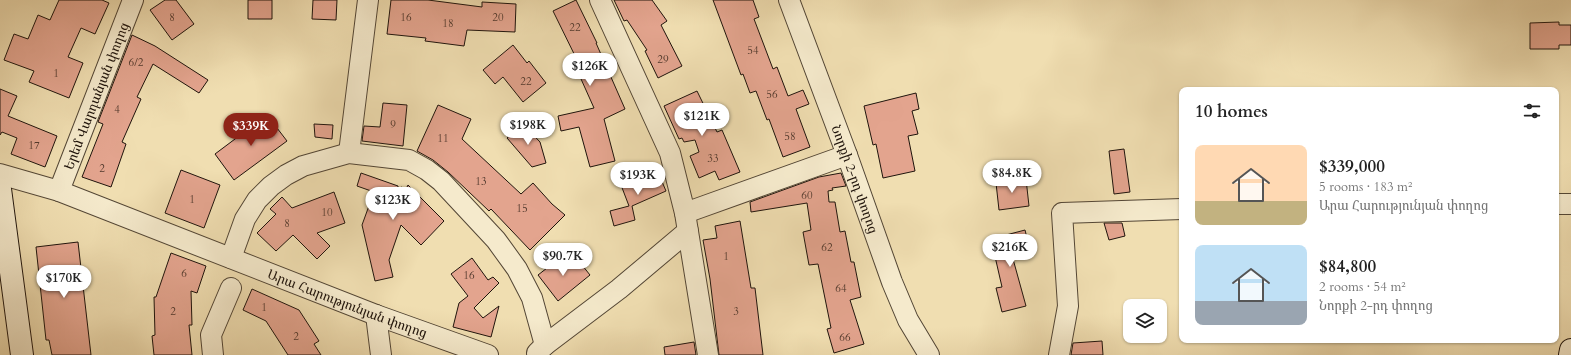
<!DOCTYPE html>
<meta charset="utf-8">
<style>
:root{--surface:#fff;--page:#f6f6f6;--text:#222;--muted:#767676;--accent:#8f2418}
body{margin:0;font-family:Cardo,"Noto Serif Armenian",serif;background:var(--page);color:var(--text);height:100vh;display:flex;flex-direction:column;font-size:15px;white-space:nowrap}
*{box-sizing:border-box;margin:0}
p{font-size:13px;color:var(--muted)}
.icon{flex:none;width:22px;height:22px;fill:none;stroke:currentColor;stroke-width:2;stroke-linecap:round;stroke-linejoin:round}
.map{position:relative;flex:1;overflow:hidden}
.drawer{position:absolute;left:1179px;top:87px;width:380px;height:256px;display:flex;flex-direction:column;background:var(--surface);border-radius:8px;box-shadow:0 1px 3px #0004}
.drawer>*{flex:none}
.controls{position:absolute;left:1123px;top:299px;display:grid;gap:8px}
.controls a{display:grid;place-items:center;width:44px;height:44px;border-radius:8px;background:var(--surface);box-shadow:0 1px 3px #0004;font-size:20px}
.price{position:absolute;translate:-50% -34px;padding:0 9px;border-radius:14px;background:#fff;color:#222;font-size:13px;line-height:26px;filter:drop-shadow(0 1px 2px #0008)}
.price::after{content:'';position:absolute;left:50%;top:24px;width:12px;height:9px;margin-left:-6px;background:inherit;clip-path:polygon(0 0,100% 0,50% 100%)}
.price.on{background:var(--accent);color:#fff}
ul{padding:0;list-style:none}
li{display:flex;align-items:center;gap:12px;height:100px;padding:0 16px}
li span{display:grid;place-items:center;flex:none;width:112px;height:80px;border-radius:8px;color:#555}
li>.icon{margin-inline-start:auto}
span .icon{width:48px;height:48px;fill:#fffc;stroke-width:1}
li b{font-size:17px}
h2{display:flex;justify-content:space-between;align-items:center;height:48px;padding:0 16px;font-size:17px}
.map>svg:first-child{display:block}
</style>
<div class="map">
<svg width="1571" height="355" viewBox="0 0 1571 355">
<rect width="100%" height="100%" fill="#f0deb1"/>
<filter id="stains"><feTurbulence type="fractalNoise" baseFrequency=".005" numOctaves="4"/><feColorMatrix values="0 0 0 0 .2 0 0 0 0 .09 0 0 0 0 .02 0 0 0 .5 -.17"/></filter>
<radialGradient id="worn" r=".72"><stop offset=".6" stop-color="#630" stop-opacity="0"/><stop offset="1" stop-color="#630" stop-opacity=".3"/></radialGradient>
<path fill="#e3a48e" stroke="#1f140c" d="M 59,0 L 102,0 L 109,3 L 95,34 L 81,28 L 68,57 L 83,63 L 69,98 L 29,82 L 34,71 L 4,60 L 14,34 L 28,39 L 38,15 L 50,20 Z
M 165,0 L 176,0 L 194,24 L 172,40 L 150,10 Z
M 248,0 L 272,0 L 272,19 L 248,19 Z
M 313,0 L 337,0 L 336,20 L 312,19 Z
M 391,0 L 428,0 L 482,7 L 482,2 L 516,4 L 515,32 L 467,30 L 464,46 L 425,41 L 426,38 L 387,34 Z
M 576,0 L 597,43 L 596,43 L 625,109 L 604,119 L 615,161 L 590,167 L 579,127 L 561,131 L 558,116 L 594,108 L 577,70 L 581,68 L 553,11 Z
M 614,0 L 652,0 L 667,21 L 661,25 L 682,66 L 658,78 L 645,51 L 647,50 L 627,20 L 624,21 Z
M 713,0 L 753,0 L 759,17 L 754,19 L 773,69 L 777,67 L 788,96 L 803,90 L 809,104 L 796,109 L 810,147 L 783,157 L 769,119 L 767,120 L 756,91 L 750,93 L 743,74 L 741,75 Z
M 1559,22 L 1559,25 L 1571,25 L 1571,45 L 1559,45 L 1559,49 L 1530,49 L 1530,23 Z
M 132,35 L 155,46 L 208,80 L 199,93 L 153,64 L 137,97 L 141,99 L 122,142 L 126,144 L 111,187 L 82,177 L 103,124 L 98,122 Z
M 513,45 L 527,63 L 529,61 L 546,83 L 523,102 L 503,77 L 495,84 L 483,70 Z
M 0,89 L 17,96 L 8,116 L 57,136 L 45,167 L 11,154 L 17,138 L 2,132 L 0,135 Z
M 697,91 L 717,132 L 722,130 L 740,172 L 719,180 L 715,171 L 699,178 L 690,156 L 699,152 L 695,140 L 684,142 L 682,138 L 679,139 L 664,106 Z
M 916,93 L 919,109 L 912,111 L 918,134 L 908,136 L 915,171 L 883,178 L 876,144 L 873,145 L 864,106 Z
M 383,103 L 407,105 L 403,146 L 362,141 L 364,126 L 380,127 Z
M 438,105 L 471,119 L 462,139 L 521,194 L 533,183 L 552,204 L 565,215 L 530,250 L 491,209 L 489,211 L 448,172 L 433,160 L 417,151 Z
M 267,115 L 287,141 L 234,180 L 215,154 Z
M 314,124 L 333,125 L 332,139 L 315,137 Z
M 523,124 L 540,142 L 546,163 L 532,167 L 507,138 Z
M 1124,149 L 1130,192 L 1114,194 L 1109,151 Z
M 181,170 L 220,185 L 204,228 L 165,213 Z
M 657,170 L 666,191 L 632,206 L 635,220 L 614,226 L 610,211 L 629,206 L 621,185 Z
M 361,173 L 398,186 L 398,195 L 401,187 L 406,189 L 408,185 L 444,221 L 421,245 L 401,225 L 389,260 L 393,277 L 375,281 L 362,225 L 374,192 L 357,186 Z
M 841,173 L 846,186 L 832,188 L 833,190 L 828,191 L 829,202 L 835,202 L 840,232 L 845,231 L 851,262 L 854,262 L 861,297 L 850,300 L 864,344 L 834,353 L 827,329 L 831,328 L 818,264 L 809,265 L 803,232 L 811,230 L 807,203 L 751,212 L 750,202 L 819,177 Z
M 1026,179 L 1029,206 L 999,210 L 996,183 Z
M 334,192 L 345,223 L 317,233 L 330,246 L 317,259 L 293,235 L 276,251 L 257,233 L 276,214 L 270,209 L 282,197 L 292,208 Z
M 740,221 L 751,288 L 755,288 L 763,355 L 719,355 L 710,279 L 703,240 L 717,238 L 715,226 Z
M 1104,223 L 1122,223 L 1125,236 L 1109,240 Z
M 1025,230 L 1031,254 L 1013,259 L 1026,306 L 1002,312 L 996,288 L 1002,287 L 991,239 Z
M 78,242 L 91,355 L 52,355 L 49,340 L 46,340 L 36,247 Z
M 171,253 L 206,266 L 197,293 L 191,291 L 192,325 L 189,325 L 192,355 L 154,355 L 152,336 L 155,335 L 154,297 L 156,297 Z
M 565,254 L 573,265 L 578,260 L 590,275 L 558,301 L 538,275 Z
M 472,258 L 488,280 L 493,277 L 499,283 L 474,308 L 483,318 L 499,306 L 491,337 L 453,327 L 459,303 L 468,296 L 451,274 Z
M 252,289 L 299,310 L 319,341 L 314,344 L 321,355 L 288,355 L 266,321 L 243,310 Z
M 1102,341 L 1103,355 L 1071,355 L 1073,343 Z
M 694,342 L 696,355 L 665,355 L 664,347 Z"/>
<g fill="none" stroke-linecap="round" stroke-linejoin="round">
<defs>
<g id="street">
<path d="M 600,0 L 670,153 L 685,213 L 708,355"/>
<path id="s1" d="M 789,0 L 847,155 L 892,282 L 908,320 L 929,355"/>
<path d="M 349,153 L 368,0"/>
<path id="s2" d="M 0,174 L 59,191 L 376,315 L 488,355"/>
<path id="s3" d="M 59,191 L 133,0"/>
<path d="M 1556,204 L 1571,204"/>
<path d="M 685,213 L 847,155"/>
<path d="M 231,258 L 245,219 L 257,200 L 271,186 L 286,175 L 303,166 L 349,153 L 409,160 L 427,170 L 441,181 L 496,240 L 517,269 L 532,298 L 545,345"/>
<path d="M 376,315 L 381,355"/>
<path d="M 537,353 L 545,345 L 619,289 L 688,231"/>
<path d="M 213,355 L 211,335 L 231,288"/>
<path d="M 1059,355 L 1068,306 L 1062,213 L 1182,209"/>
</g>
<path id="secondary" d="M 0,189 L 22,355
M 1570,355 L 1571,350"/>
</defs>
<use href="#street" stroke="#534635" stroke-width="22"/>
<use href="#secondary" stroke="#1f140c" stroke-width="24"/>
<use href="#street" stroke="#f5eacc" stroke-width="20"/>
<use href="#secondary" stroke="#f5eacc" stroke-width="22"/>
</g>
<g text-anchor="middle" stroke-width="3.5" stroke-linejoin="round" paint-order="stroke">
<g font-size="11" fill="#50382c">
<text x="172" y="21">8</text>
<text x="406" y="21">16</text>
<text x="498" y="21">20</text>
<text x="448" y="27">18</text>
<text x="575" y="31">22</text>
<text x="753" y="54">54</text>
<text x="663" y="63">29</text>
<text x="136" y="66">6/2</text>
<text x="56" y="77">1</text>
<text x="526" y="85">22</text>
<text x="772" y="98">56</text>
<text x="117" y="113">4</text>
<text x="393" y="128">9</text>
<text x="790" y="140">58</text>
<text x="443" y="142">11</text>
<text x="34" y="149">17</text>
<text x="713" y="162">33</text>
<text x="102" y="172">2</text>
<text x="481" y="185">13</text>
<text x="807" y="199">60</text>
<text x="192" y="203">1</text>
<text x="522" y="212">15</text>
<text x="327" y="216">10</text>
<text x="287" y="227">8</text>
<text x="827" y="251">62</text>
<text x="726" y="260">1</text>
<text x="184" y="277">6</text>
<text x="469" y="279">16</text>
<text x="841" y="292">64</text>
<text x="264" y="311">1</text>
<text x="173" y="315">2</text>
<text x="736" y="315">3</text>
<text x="296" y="340">2</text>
<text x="845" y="341">66</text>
</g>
<g font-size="13" fill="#1f140c" stroke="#f5eacc">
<text dy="5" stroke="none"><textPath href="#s3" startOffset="102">Երեմ Վարդանյան փողոց</textPath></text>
<text dy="5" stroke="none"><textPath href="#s1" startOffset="191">Նորքի 2-րդ փողոց</textPath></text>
<text dy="5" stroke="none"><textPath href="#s2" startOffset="371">Արա Հարությունյան փողոց</textPath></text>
</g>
</g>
<rect width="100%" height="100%" filter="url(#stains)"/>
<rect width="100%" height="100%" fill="url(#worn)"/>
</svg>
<div class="controls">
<a><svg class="icon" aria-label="layers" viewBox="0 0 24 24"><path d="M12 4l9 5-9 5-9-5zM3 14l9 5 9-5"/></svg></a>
</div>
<b class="price" style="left:590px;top:87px">$126K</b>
<b class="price" style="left:702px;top:137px">$121K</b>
<b class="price" style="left:528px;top:146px">$198K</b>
<b class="price on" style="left:251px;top:147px">$339K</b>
<b class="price" style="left:1012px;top:194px">$84.8K</b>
<b class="price" style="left:638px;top:196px">$193K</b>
<b class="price" style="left:393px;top:221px">$123K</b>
<b class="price" style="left:1010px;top:268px">$216K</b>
<b class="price" style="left:563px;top:277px">$90.7K</b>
<b class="price" style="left:64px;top:299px">$170K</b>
<section class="drawer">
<h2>10 homes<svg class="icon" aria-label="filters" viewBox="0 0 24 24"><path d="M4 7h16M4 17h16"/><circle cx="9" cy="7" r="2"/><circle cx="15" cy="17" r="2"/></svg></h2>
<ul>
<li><span style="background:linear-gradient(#ffd9b3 70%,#c2b280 0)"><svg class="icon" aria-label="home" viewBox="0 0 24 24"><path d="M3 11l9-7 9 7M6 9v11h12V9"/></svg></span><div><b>$339,000</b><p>5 rooms · 183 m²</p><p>Արա Հարությունյան փողոց</p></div></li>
<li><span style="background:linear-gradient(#bfe0f5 70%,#9aa5b1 0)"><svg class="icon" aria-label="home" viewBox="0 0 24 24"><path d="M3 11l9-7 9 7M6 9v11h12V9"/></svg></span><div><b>$84,800</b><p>2 rooms · 54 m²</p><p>Նորքի 2-րդ փողոց</p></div></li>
</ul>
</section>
</div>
